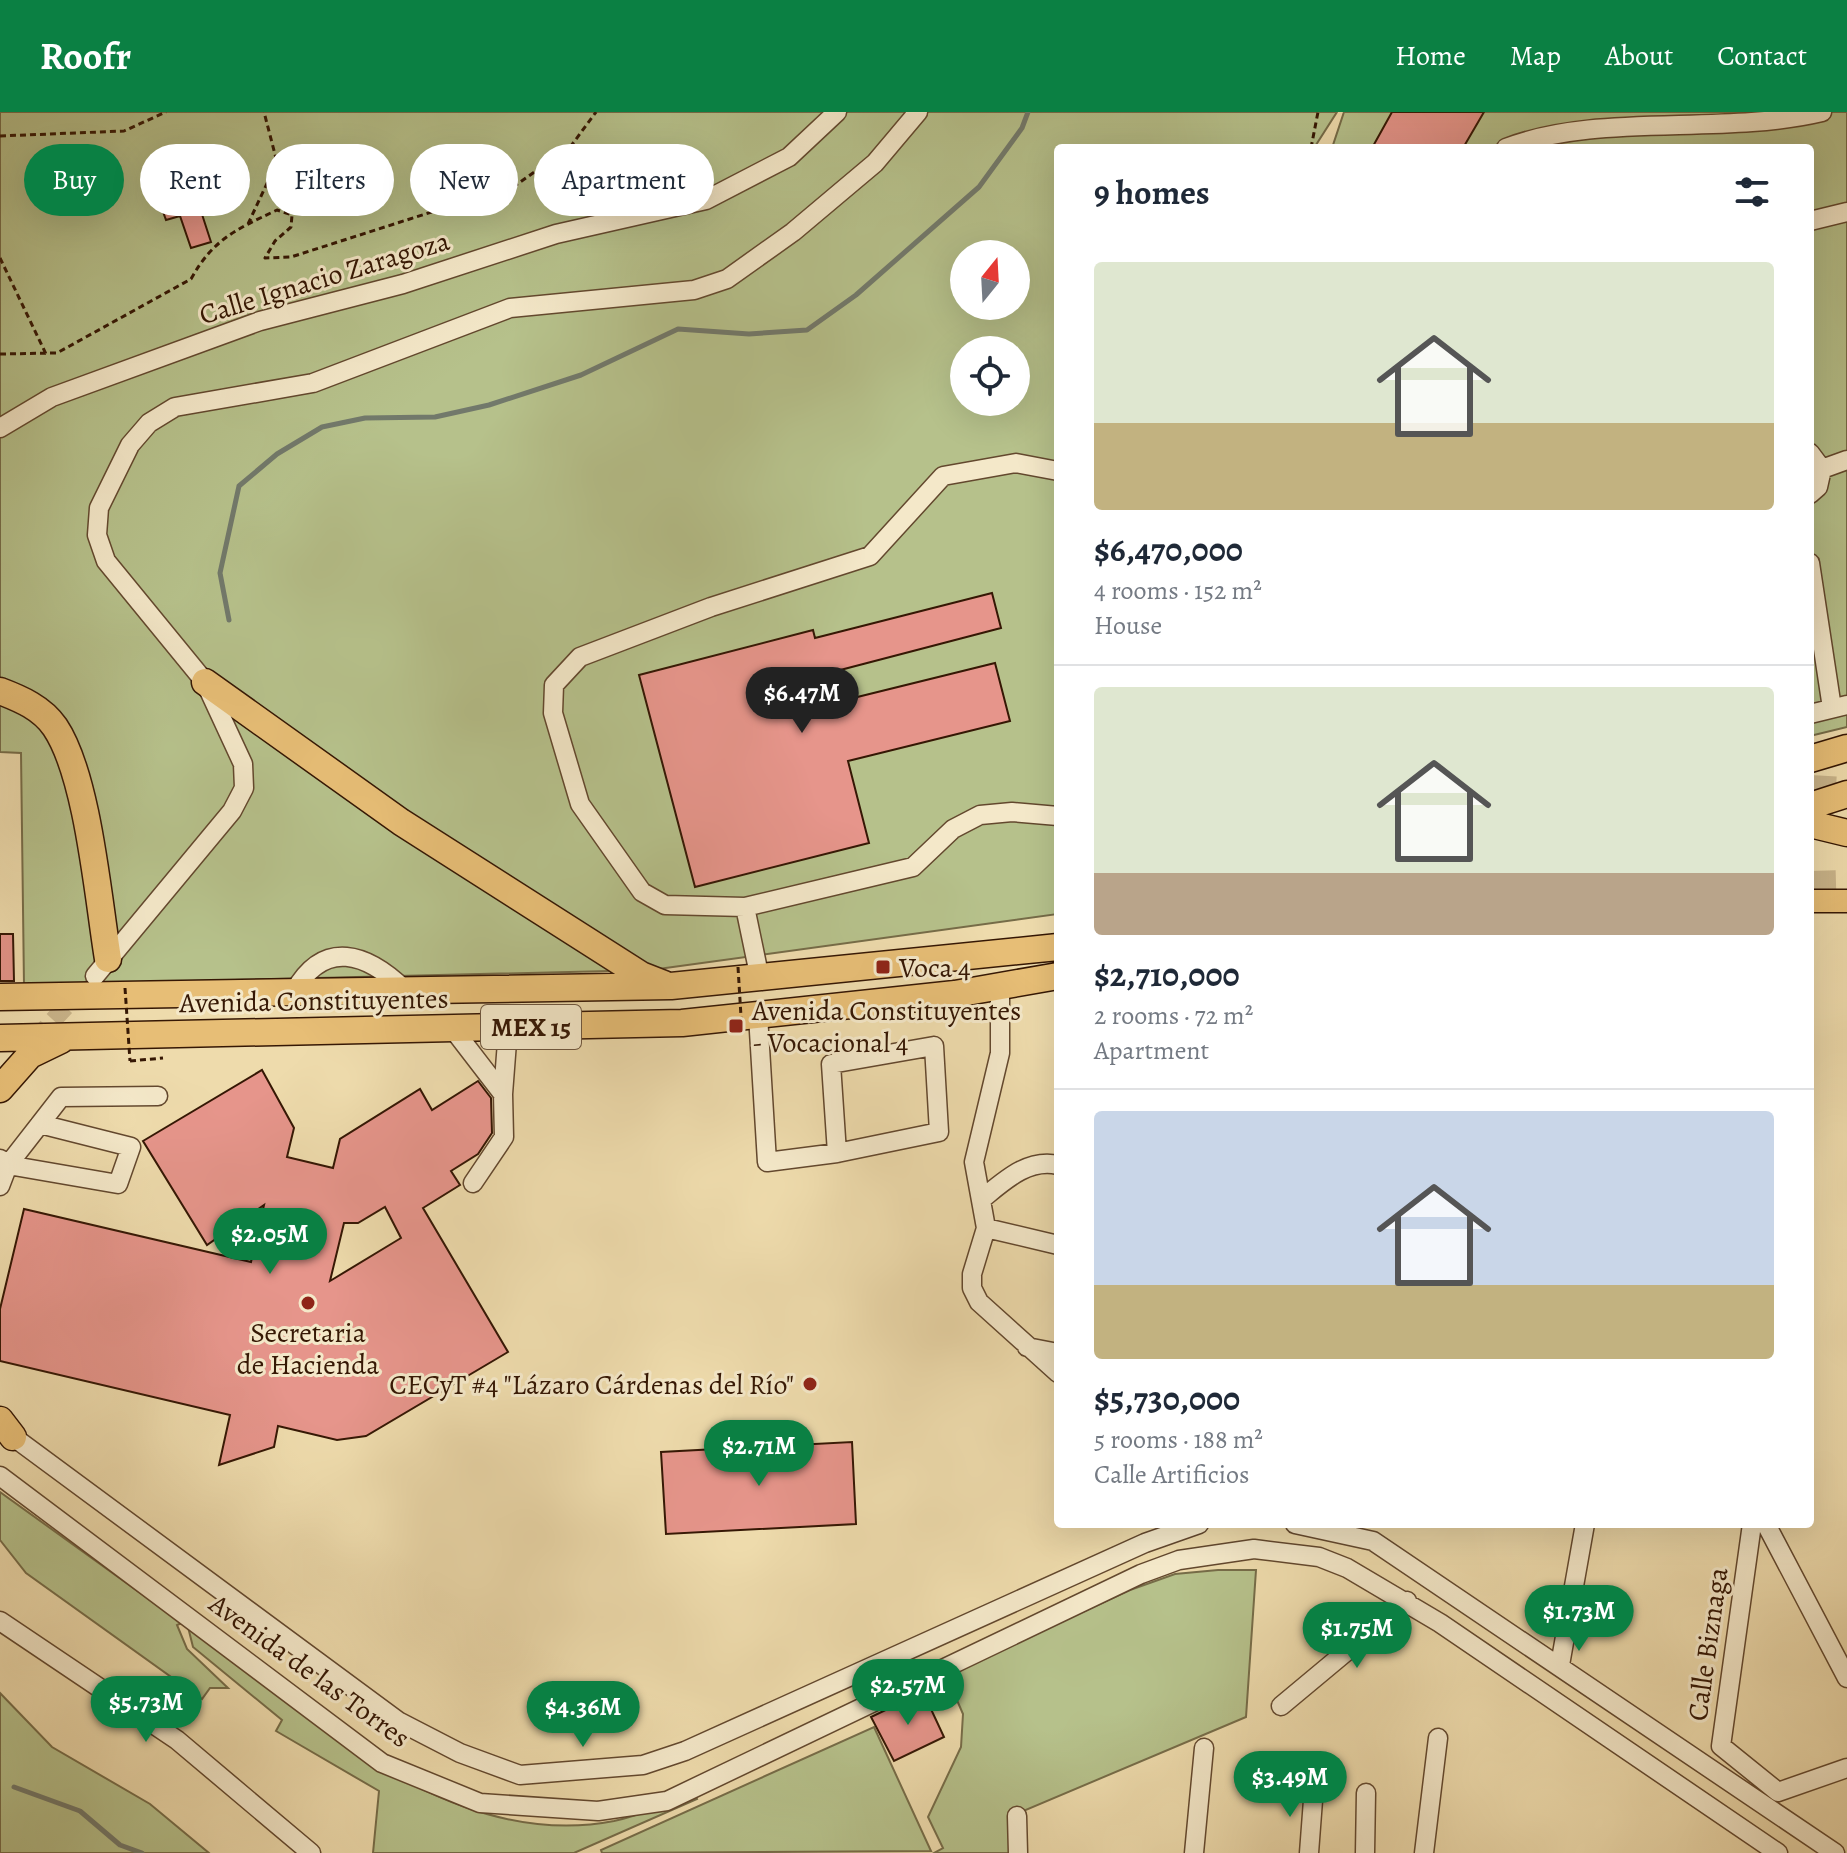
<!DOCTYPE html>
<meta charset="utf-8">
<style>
:root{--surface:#fff;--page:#f2f2f3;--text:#1f2937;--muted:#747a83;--line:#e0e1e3;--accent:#0b8043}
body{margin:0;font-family:Alegreya,serif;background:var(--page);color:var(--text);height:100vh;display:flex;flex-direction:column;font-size:30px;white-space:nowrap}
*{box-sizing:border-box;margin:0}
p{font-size:26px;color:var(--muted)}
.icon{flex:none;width:44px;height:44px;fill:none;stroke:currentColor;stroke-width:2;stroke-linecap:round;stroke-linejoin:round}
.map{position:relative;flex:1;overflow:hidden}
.sheet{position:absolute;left:1054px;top:32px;width:760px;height:1384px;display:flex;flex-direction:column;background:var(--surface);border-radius:8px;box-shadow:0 8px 32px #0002}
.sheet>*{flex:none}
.banner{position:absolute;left:24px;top:32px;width:760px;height:72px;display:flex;gap:16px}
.needle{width:52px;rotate:18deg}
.buttons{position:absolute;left:950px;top:128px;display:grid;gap:16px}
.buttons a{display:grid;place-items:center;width:80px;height:80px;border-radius:50%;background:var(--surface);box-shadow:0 8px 32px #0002;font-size:40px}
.price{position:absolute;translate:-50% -68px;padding:0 18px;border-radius:28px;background:var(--accent);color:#fff;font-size:26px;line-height:52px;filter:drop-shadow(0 2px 4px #0008)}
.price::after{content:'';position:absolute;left:50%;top:48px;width:24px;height:18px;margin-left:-12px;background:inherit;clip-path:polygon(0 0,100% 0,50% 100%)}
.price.active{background:#222;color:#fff}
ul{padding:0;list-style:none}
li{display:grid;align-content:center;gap:16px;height:424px;padding:0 40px}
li+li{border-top:2px solid var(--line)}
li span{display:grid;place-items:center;height:248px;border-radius:8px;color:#555}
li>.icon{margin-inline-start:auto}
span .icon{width:144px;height:144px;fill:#fffc;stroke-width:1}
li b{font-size:34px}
h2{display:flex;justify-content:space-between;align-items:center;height:96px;padding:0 40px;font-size:34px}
.pill{padding:0 28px;border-radius:36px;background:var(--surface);box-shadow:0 8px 32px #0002;font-size:28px;line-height:72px}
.pill.active{background:var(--accent);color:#fff}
header{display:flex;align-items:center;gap:48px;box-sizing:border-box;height:112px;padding:0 40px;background:var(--accent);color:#fff}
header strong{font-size:38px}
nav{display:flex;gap:44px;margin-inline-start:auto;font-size:28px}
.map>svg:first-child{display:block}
</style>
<header>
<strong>Roofr</strong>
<nav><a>Home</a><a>Map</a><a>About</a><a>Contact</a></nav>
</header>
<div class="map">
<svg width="1847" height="1741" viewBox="0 0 1847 1741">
<rect width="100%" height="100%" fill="#eedbac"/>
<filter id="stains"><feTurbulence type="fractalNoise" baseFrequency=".0025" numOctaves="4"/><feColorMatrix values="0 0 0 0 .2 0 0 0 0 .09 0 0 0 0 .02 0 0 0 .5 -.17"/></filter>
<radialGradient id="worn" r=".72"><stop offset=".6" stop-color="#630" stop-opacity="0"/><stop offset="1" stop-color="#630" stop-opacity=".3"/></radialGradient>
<path fill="#b6c18b" stroke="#766c48" stroke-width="2" fill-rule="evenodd" d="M 0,0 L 1337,0 L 1314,36 L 1058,36 L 1058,802 L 651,858 L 24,873 L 21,641 L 0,640 ZM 964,142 L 1016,142 L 1016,194 L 964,194 ZM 964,238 L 1016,238 L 1016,290 L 964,290 Z
M 1344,0 L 1847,0 L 1847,615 L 1810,624 L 1810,36 L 1332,36 Z
M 0,1380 L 182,1511 L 177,1513 L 187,1537 L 228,1576 L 210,1576 L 202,1587 L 26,1461 L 0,1428 Z
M 1218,1458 L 1256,1458 L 1246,1605 L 1016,1702 L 1017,1741 L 934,1741 L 943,1736 L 928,1705 L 961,1635 L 963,1602 L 946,1563 L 1130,1478 L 1175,1462 Z
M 188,1515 C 307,1603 452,1741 614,1709 C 641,1703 668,1691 694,1680 L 697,1687 L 574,1741 L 373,1741 L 379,1679 L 276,1619 L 282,1608 L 193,1535 Z
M 0,1581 L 52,1635 L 150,1692 L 209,1741 L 0,1741 Z
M 874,1615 L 931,1739 L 602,1741 L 601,1738 Z"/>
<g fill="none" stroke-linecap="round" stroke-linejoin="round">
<path stroke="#72796b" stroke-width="5" d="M 229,508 L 220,461 L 239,374 L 277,342 L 322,315 L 365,306 L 435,305 L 489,293 L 581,263 L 678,217 L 749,222 L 807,218 L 856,183 L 979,75 L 1022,16 L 1028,0
M 14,1675 L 80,1699 L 120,1733 L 142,1741"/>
</g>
<path fill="#e6958b" stroke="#351704" stroke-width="2" fill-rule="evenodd" d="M 1392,0 L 1484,0 L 1463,36 L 1372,36 Z
M 179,70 L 187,94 L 198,90 L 211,130 L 191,136 L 180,104 L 166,108 L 156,80 L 162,79 L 160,75 Z
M 992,481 L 1001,516 L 825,562 L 833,591 L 995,551 L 1010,609 L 848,649 L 869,731 L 695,775 L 639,563 L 813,518 L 815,526 Z
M 0,822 L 13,822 L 14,869 L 0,869 Z
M 262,958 L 294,1016 L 287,1045 L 333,1056 L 340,1027 L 420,977 L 432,998 L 478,969 L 491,986 L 492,1021 L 478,1042 L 451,1059 L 460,1073 L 423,1096 L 508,1240 L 366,1324 L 337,1328 L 278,1314 L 274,1335 L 219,1353 L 230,1303 L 0,1249 L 0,1197 L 24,1097 L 251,1150 L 264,1093 L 207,1133 L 143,1029 ZM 385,1095 L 401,1126 L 330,1169 L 344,1111 L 358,1111 Z
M 852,1330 L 856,1412 L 666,1422 L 661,1340 Z
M 923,1580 L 944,1625 L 894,1649 L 871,1605 Z"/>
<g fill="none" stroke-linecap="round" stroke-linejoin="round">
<path stroke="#c9b48a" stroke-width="18" stroke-dasharray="18 9" stroke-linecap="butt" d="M 35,928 L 80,879"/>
<path stroke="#c9b48a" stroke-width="26" stroke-dasharray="26 13" stroke-linecap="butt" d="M 1810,676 L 1847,678
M 1810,772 L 1847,771"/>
<defs>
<path id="minor" d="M 1506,36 C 1598,0 1721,24 1822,0
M 1810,109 L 1847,100
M 0,316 L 52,285 L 260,209 L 403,172 L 556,122 L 706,88 L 789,45 L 837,0
M 1810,341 L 1822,357 L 1818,375 L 1810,382
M 1822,357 L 1847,348
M 1810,451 L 1832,596
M 1810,602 L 1847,593
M 745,795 L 665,793 L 642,780 L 580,692 L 553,601 L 554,573 L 580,545 L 711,495 L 870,444 L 943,364 L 1016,351 L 1058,359
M 95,864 L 232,699 L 244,676 L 243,652 L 205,570 L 106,449 L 97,423 L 99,396 L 130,333 L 149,311 L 175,295 L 313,271 L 510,196 L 694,178 L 727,167 L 793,120 L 875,51 L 918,0
M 760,867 L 745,795 L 913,755 L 953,717 L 980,703 L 1012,700 L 1058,704
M 1000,875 L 1000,941 L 974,1050 L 986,1116 L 972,1162 L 972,1176 L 979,1190 L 1058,1261
M 294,880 C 324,826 367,841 405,878
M 758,903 L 767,1050 L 837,1041 L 939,1020 L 934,934 L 831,952 L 837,1041
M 453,917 L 503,982
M 0,1047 L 8,1053 L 61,985 L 158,984
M 473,1071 L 504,1025 L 503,982 L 507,930 L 512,915
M 0,1074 L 8,1053 L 118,1072 L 131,1035 L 40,1012
M 982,1087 C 1004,1069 1028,1046 1058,1053
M 986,1116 L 1058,1133
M 1027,1235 L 1058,1241
M 4,1318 L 398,1609 L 460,1641 L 520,1663 L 643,1653 L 685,1639 L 1145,1431 L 1199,1412
M 0,1364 L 382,1651 L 480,1691 L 598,1699 L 667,1689 L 1141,1462 L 1179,1448 L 1254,1437 L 1319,1445 L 1347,1456 L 1440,1511 L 1778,1741
M 1295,1412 L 1373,1429 L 1835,1741
M 1752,1412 L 1721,1634 L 1778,1680 L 1847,1656
M 1766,1412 L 1847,1566
M 0,1509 L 177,1628 L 311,1741
M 1560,1553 L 1585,1412
M 1281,1594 L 1407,1489
M 1017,1704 L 1018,1741
M 1194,1741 L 1204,1636
M 1309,1741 L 1314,1675
M 1365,1741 L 1366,1681
M 1424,1741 L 1438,1626"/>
<path id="major" d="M 1810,789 L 1847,789"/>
<path id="highway" d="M 205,570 L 401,710 L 641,863 L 664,872
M 0,579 C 21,587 42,596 55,615 C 88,664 98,786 108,847
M 1810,647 L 1847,636
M 1810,694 L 1847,682
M 1810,712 L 1847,721
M 0,885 L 671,874 L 1058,835
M 0,926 L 682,911 L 955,882 L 1058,864
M 0,977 L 30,943 L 61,928
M 0,1308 L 13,1325"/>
</defs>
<use href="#minor" stroke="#63482e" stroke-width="21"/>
<use href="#major" stroke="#351704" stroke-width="25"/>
<use href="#highway" stroke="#351704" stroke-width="29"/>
<path stroke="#351704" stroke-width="3" stroke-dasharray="6 4" stroke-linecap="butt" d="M 0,24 L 124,19 L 166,0
M 1311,36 L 1318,0
M 248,112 L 277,50 L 264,0
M 0,146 L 46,242
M 0,242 L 57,241 L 191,167 C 213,127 237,117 277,98 L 292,103 L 291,115 L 275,129 L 265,146 L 291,145 L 516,73 L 571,34 L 596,0
M 130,949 L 163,946"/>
<use href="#minor" stroke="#f4e8c9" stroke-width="18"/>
<use href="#major" stroke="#e7be76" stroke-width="22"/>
<use href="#highway" stroke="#e7be76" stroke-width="26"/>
<path stroke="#351704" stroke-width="3" stroke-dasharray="6 4" stroke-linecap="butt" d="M 738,855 L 742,921
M 125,876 L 130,949"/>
</g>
<g fill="#8f2418" stroke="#f4e8c9" stroke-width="3">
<rect x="875" y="847" width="16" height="16" rx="4"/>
<rect x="728" y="906" width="16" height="16" rx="4"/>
<circle cx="308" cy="1191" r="8"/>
<circle cx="810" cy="1272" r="8"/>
</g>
<g text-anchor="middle" stroke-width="6" stroke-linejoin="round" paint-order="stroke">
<rect fill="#f4e8c9" stroke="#6e563f" stroke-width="2" x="481" y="893" width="100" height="44" rx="6"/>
<g font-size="26" font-weight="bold" fill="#351704">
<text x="531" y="924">MEX 15</text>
</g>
<g font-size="28" fill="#351704" stroke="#f4e8c9">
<text transform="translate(324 165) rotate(-17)" y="10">Calle Ignacio Zaragoza</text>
<text transform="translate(314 888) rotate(-1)" y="10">Avenida Constituyentes</text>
<text transform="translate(1707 1532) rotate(-82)" y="10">Calle Biznaga</text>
<text transform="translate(310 1558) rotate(36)" y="10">Avenida de las Torres</text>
</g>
<g font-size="28" fill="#351704" stroke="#f4e8c9" text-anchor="start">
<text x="899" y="865">Voca 4</text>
<text x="752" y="908">Avenida Constituyentes<tspan x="752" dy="32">- Vocacional 4</tspan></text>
<text x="308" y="1230" text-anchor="middle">Secretaria<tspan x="308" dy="32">de Hacienda</tspan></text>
<text x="794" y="1282" text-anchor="end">CECyT #4 "Lázaro Cárdenas del Río"</text>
</g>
</g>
<rect width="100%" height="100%" filter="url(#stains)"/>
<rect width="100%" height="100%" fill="url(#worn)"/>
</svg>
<div class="buttons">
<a><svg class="needle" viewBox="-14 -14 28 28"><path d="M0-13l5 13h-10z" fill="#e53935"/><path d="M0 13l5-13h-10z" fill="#747a83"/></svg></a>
<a><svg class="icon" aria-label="locate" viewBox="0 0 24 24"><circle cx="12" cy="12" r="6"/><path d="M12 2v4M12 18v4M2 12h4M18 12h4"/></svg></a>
</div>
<b class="price active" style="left:802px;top:623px">$6.47M</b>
<b class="price" style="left:270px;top:1164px">$2.05M</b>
<b class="price" style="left:759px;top:1376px">$2.71M</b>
<b class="price" style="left:1579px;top:1541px">$1.73M</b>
<b class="price" style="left:1357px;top:1558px">$1.75M</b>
<b class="price" style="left:908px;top:1615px">$2.57M</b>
<b class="price" style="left:146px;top:1632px">$5.73M</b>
<b class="price" style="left:583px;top:1637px">$4.36M</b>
<b class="price" style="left:1290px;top:1707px">$3.49M</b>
<div class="banner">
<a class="pill active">Buy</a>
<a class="pill">Rent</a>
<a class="pill">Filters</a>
<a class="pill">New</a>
<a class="pill">Apartment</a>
</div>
<section class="sheet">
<h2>9 homes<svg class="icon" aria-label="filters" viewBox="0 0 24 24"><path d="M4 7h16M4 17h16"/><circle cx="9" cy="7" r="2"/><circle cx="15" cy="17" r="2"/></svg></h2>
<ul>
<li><span style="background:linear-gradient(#dfe7d0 65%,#c2b280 0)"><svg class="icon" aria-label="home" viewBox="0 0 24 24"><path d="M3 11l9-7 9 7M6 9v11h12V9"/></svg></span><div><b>$6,470,000</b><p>4 rooms · 152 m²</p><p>House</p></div></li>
<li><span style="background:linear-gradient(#dfe7d0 75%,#b9a48a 0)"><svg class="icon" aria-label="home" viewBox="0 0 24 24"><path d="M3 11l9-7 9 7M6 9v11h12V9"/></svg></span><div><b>$2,710,000</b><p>2 rooms · 72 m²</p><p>Apartment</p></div></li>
<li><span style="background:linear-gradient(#c9d6e8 70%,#c2b280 0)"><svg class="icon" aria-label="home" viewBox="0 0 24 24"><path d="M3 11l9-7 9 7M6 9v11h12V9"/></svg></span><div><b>$5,730,000</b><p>5 rooms · 188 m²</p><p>Calle Artificios</p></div></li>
</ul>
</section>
</div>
